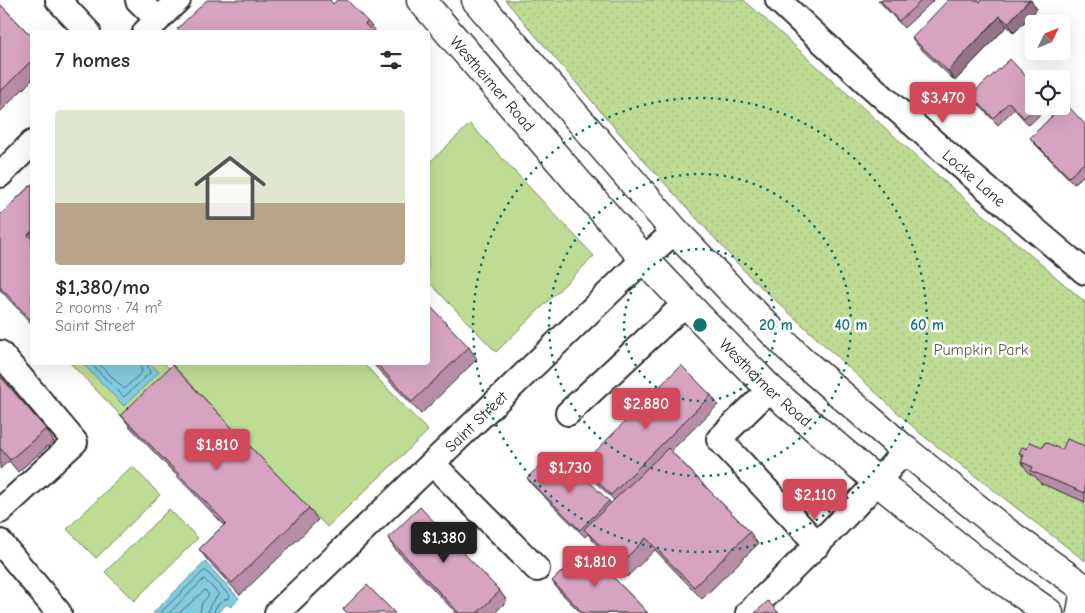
<!DOCTYPE html>
<meta charset="utf-8">
<style>
:root{--surface:#fff;--page:#f2f2f3;--text:#2b2b33;--muted:#7c7c81;--line:#e1e1e2;--accent:#d1495b}
body{margin:0;font-family:"Comic Neue",sans-serif;background:var(--page);color:var(--text);height:100vh;display:flex;flex-direction:column;font-size:19px;white-space:nowrap}
*{box-sizing:border-box;margin:0}
p{font-size:16px;color:var(--muted)}
.icon{flex:none;width:28px;height:28px;fill:none;stroke:currentColor;stroke-width:2;stroke-linecap:round;stroke-linejoin:round}
.map{position:relative;flex:1;overflow:hidden}
.panel{position:absolute;left:30px;top:30px;width:400px;height:335px;display:flex;flex-direction:column;background:var(--surface);border-radius:5px;box-shadow:0 5px 20px #0002}
.panel>*{flex:none}
.needle{width:32px;rotate:47deg}
.fabs{position:absolute;left:1025px;top:15px;display:grid;gap:10px}
.fabs a{display:grid;place-items:center;width:45px;height:45px;border-radius:5px;background:var(--surface);box-shadow:0 5px 20px #0002;font-size:25px}
.price{position:absolute;translate:-50% -42px;padding:0 11px;border-radius:5px;background:var(--accent);color:#fff;font-size:16px;line-height:32px;filter:drop-shadow(0 1px 2px #0008)}
.price::after{content:'';position:absolute;left:50%;top:30px;width:15px;height:11px;margin-left:-8px;background:inherit;clip-path:polygon(0 0,100% 0,50% 100%)}
.price.selected{background:#222;color:#fff}
ul{padding:0;list-style:none}
li{display:grid;align-content:center;gap:10px;height:265px;padding:0 25px}
li+li{border-top:1px solid var(--line)}
li span{display:grid;place-items:center;height:155px;border-radius:5px;color:#555}
li>.icon{margin-inline-start:auto}
span .icon{width:90px;height:90px;fill:#fffc;stroke-width:1}
li b{font-size:21px}
h2{display:flex;justify-content:space-between;align-items:center;height:60px;padding:0 25px;font-size:21px}
.map>svg:first-child{display:block}
</style>
<div class="map">
<svg width="1085" height="613" viewBox="0 0 1085 613">
<defs>
<pattern id="park-dots" width="8" height="8" patternUnits="userSpaceOnUse" patternTransform="scale(1.25)"><rect width="8" height="8" fill="#bfdc95"/><path d="M2 2h.1M6 6h.1" fill="none" stroke="#a4bd81" stroke-width="1.8" stroke-linecap="round"/></pattern>
</defs>
<rect width="100%" height="100%" fill="#fff"/>
<filter id="ink" filterUnits="userSpaceOnUse"><feTurbulence type="fractalNoise" baseFrequency=".02" numOctaves="2"/><feDisplacementMap in="SourceGraphic" scale="10" xChannelSelector="R" yChannelSelector="G"/><feConvolveMatrix kernelMatrix="1 2 1 2 8 2 1 2 1" color-interpolation-filters="sRGB"/></filter>
<g filter="url(#ink)">
<path fill="#bfdc95" stroke="#758460" d="M 470,124 L 594,256 L 496,352 L 428,281 L 428,164 Z
M 70,363 L 164,363 L 172,371 L 122,417 Z
M 171,363 L 363,363 L 428,431 L 327,527 Z
M 132,466 L 160,495 L 96,558 L 67,529 Z
M 169,509 L 198,538 L 134,601 L 105,572 Z"/>
<path fill="url(#park-dots)" stroke="#758460" d="M 505,0 L 744,0 L 936,174 L 1085,302 L 1085,561 L 921,434 L 749,276 L 627,142 Z"/>
<path fill="#82cce2" stroke="#5f8c99" d="M 82,363 L 150,363 L 159,372 L 124,406 Z
M 205,562 L 239,598 L 231,607 L 227,604 L 217,613 L 153,613 Z"/>
<g fill="none" stroke-linecap="round" stroke-linejoin="round">
<path stroke="#4e6b74" stroke-width="1" d="M 89,362 L 124,397 L 150,373 L 147,362
M 97,362 L 124,389 L 142,372 L 140,362
M 160,613 L 205,570 L 230,596 L 229,598 C 222,600 214,606 214,613
M 169,613 L 204,579 L 219,594 L 210,605 L 208,613
M 179,613 L 205,590 L 209,595 L 202,603 L 200,613"/>
<defs>
<g id="minor">
<path d="M 58,0 L 88,32"/>
<path d="M 138,0 L 158,20"/>
<path id="s1" d="M 778,0 C 877,94 980,184 1085,272"/>
<path d="M 145,32 L 178,0"/>
<path d="M 0,175 L 32,143"/>
<path d="M 0,353 L 75,442 L 0,511"/>
<path d="M 770,389 L 719,439 L 818,545"/>
<path d="M 568,413 L 686,303"/>
<path d="M 433,464 L 537,569"/>
<path d="M 0,542 L 59,613"/>
<path id="s2" d="M 277,613 L 644,259 L 675,231"/>
<path d="M 748,613 C 802,560 856,508 905,450"/>
</g>
<g id="major">
<path id="s3" d="M 421,0 L 644,259 L 704,322 L 770,389 L 878,482 L 980,564 L 1049,613"/>
<path d="M 476,0 L 675,231 L 734,293 L 799,358 L 905,450 L 1005,531 L 1085,589"/>
<path d="M 1081,613 L 1085,589"/>
</g>
</defs>
<use href="#minor" stroke="#2b2b2b" stroke-width="28"/>
<use href="#major" stroke="#2b2b2b" stroke-width="31"/>
<use href="#minor" stroke="#fff" stroke-width="24"/>
<use href="#major" stroke="#fff" stroke-width="28"/>
</g>
<path fill="#b88da6" stroke="#2b2b2b" d="M 878,0 L 934,0 L 904,28 Z
M 980,2 L 1037,9 L 1014,33 L 1007,26 L 955,81 L 919,47 L 912,38 Z
M 0,4 L 32,37 L 32,80 L 0,112 Z
M 333,4 L 368,22 L 376,32 L 180,32 L 177,29 Z
M 971,95 L 1034,106 L 1049,106 L 1029,125 L 1014,109 L 998,125 L 976,102 Z
M 1085,124 L 1085,174 L 1074,184 L 1035,144 L 1030,138 Z
M 32,184 L 32,324 L 0,290 L 0,215 Z
M 469,347 L 477,359 L 421,414 L 371,362 L 428,362 Z
M 0,376 L 46,429 L 54,441 L 18,472 L 9,461 L 0,469 Z
M 711,395 L 718,405 L 671,451 L 750,532 L 758,544 L 702,599 L 655,550 L 627,577 L 593,541 L 588,534 L 585,537 L 532,485 L 527,478 L 562,481 L 609,501 L 611,504 L 614,500 L 588,475 L 582,465 Z
M 121,415 L 309,508 L 318,520 L 240,595 L 208,561 L 199,549 L 224,525 L 130,427 Z
M 1085,446 L 1085,502 L 1040,483 L 1036,477 L 1030,474 L 1021,462 L 1023,458 L 1019,453 L 1027,449 L 1062,450 Z
M 388,538 L 500,591 L 507,601 L 495,613 L 456,613 L 394,548 Z
M 586,549 L 648,613 L 581,613 L 559,591 L 552,581 Z"/>
<path fill="#967387" stroke="#2b2b2b" d="M 1029,0 L 1031,0 L 1037,9 L 1014,33 L 1008,23 Z
M 1000,16 L 1007,26 L 955,81 L 948,71 Z"/>
<path fill="#d6a4c1" stroke="#2b2b2b" d="M 207,0 L 330,0 L 333,4 L 337,0 L 347,0 L 368,22 L 365,24 L 373,32 L 181,32 L 177,29 Z
M 880,0 L 922,0 L 899,21 Z
M 948,0 L 978,0 L 980,2 L 981,0 L 1029,0 L 1008,23 L 1000,16 L 948,71 L 912,38 Z
M 0,4 L 32,37 L 32,60 L 0,92 Z
M 1010,59 L 1034,85 L 1034,106 L 1037,106 L 1024,118 L 1009,102 L 993,118 L 971,95 Z
M 1065,103 L 1085,124 L 1085,162 L 1069,177 L 1030,138 Z
M 32,184 L 32,231 L 28,235 L 32,239 L 32,317 L 30,319 L 0,287 L 0,215 Z
M 428,304 L 469,347 L 412,402 L 375,362 L 428,362 Z
M 172,365 L 309,508 L 232,583 L 199,549 L 226,523 L 121,415 Z
M 681,365 L 711,395 L 611,495 L 582,465 Z
M 0,376 L 46,429 L 10,460 L 1,449 L 0,450 Z
M 1067,439 L 1085,446 L 1085,493 L 1031,471 L 1033,467 L 1021,462 L 1024,455 L 1019,453 L 1022,447 L 1027,449 L 1030,442 L 1043,447 L 1045,442 L 1062,450 Z
M 668,448 L 750,532 L 694,587 L 646,538 L 619,565 L 584,529 Z
M 543,462 L 562,481 L 575,468 L 609,501 L 580,530 L 527,478 Z
M 420,507 L 500,591 L 477,613 L 459,613 L 388,538 Z
M 586,549 L 648,613 L 583,613 L 552,581 Z
M 367,585 L 395,613 L 347,613 L 343,609 Z
M 768,601 L 779,613 L 755,613 Z"/>
</g>
<g fill="none" stroke="#0f766e" stroke-width="2.5" stroke-dasharray="2.5 5">
<circle cx="700" cy="325" r="76"/>
<circle cx="700" cy="325" r="151"/>
<circle cx="700" cy="325" r="227"/>
</g>
<g text-anchor="middle" stroke-width="5" stroke-linejoin="round" paint-order="stroke">
<g font-size="16" fill="#2b2b2b" stroke="#fff">
<text dy="6" stroke="none"><textPath href="#s3" startOffset="110">Westheimer Road</textPath></text>
<text dy="6" stroke="none"><textPath href="#s1" startOffset="265">Locke Lane</textPath></text>
<text dy="6" stroke="none"><textPath href="#s3" startOffset="515">Westheimer Road</textPath></text>
<text dy="6" stroke="none"><textPath href="#s2" startOffset="276">Saint Street</textPath></text>
</g>
<g font-size="16" fill="#57604b" stroke="#fff">
<text x="981" y="355">Pumpkin Park</text>
</g>
</g>
<circle cx="700" cy="325" r="8" fill="#0f766e" stroke="#fff" stroke-width="2.5"/>
<g font-size="15" text-anchor="middle" font-weight="bold" fill="#0f766e" stroke="#fff" stroke-width="5" stroke-linejoin="round" paint-order="stroke">
<text x="776" y="330">20 m</text>
<text x="851" y="330">40 m</text>
<text x="927" y="330">60 m</text>
</g>
</svg>
<div class="fabs">
<a><svg class="needle" viewBox="-14 -14 28 28"><path d="M0-13l5 13h-10z" fill="#e53935"/><path d="M0 13l5-13h-10z" fill="#7c7c81"/></svg></a>
<a><svg class="icon" aria-label="locate" viewBox="0 0 24 24"><circle cx="12" cy="12" r="6"/><path d="M12 2v4M12 18v4M2 12h4M18 12h4"/></svg></a>
</div>
<b class="price" style="left:943px;top:124px">$3,470</b>
<b class="price" style="left:646px;top:430px">$2,880</b>
<b class="price" style="left:217px;top:471px">$1,810</b>
<b class="price" style="left:570px;top:494px">$1,730</b>
<b class="price" style="left:815px;top:521px">$2,110</b>
<b class="price selected" style="left:444px;top:564px">$1,380</b>
<b class="price" style="left:595px;top:588px">$1,810</b>
<section class="panel">
<h2>7 homes<svg class="icon" aria-label="filters" viewBox="0 0 24 24"><path d="M4 7h16M4 17h16"/><circle cx="9" cy="7" r="2"/><circle cx="15" cy="17" r="2"/></svg></h2>
<ul>
<li><span style="background:linear-gradient(#dfe7d0 60%,#b9a48a 0)"><svg class="icon" aria-label="home" viewBox="0 0 24 24"><path d="M3 11l9-7 9 7M6 9v11h12V9"/></svg></span><div><b>$1,380/mo</b><p>2 rooms · 74 m²</p><p>Saint Street</p></div></li>
</ul>
</section>
</div>
